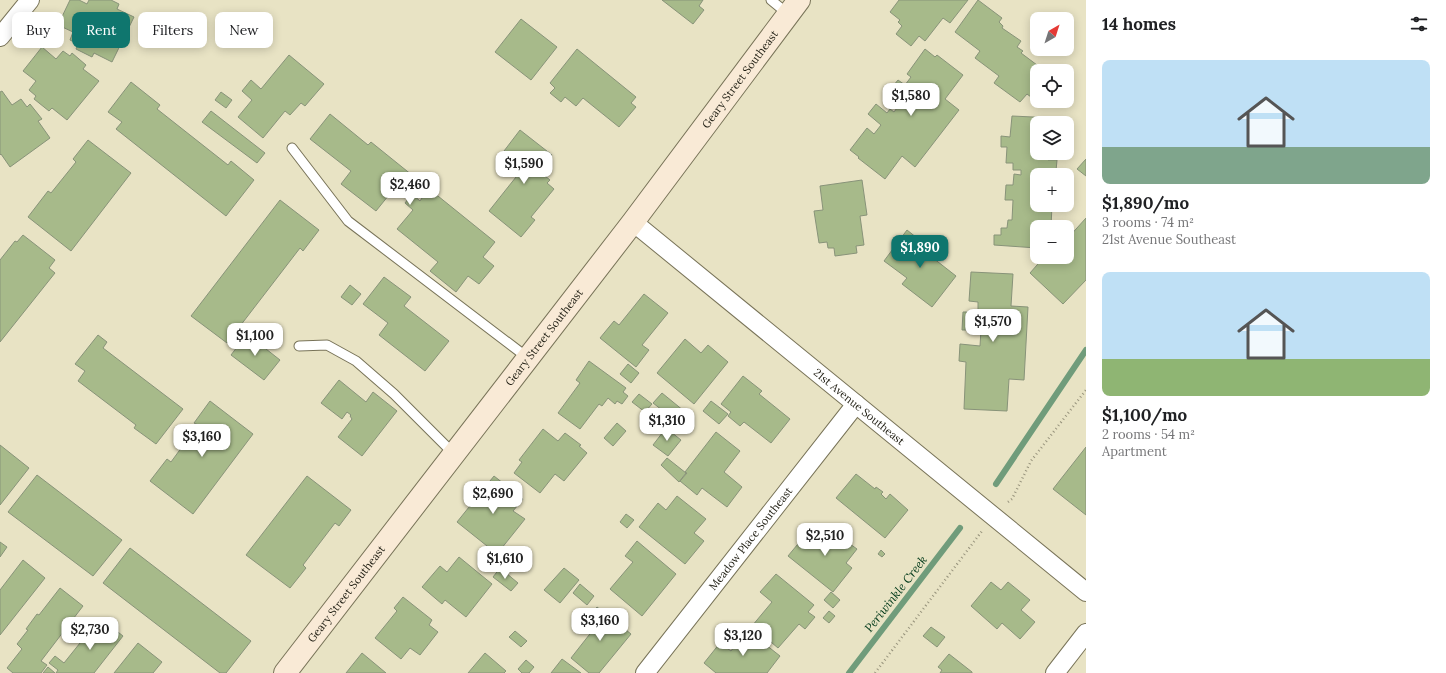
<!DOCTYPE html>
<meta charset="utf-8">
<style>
:root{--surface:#fff;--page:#f2f2f2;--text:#202124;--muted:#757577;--accent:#0f766e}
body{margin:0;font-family:Lora,serif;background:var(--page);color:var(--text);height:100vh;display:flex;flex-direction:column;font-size:15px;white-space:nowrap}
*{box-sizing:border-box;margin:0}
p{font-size:13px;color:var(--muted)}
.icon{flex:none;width:22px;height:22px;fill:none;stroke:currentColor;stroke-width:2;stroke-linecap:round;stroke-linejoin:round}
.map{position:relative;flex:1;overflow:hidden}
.sheet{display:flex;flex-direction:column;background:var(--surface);width:360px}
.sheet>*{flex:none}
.hud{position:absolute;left:12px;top:12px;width:380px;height:36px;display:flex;gap:8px}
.needle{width:26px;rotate:39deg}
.fabs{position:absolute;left:1030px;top:12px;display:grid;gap:8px}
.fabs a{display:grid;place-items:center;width:44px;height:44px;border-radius:8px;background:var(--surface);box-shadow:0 2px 10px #0003;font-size:20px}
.price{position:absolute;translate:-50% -34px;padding:0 9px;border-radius:8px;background:#fff;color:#222;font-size:13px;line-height:26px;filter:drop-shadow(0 1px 2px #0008)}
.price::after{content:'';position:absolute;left:50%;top:24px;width:12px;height:9px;margin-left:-6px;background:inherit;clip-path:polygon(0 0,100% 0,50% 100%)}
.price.on{background:var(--accent);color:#fff}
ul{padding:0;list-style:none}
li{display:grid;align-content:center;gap:8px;height:212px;padding:0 16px}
li span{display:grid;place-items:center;height:124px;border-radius:8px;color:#555}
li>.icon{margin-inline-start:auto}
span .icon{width:72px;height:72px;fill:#fffc;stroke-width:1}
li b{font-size:17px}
h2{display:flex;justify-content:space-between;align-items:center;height:48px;padding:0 16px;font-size:17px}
.tag{padding:0 14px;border-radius:8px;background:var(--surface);box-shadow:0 2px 10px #0003;font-size:14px;line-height:36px}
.tag.on{background:var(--accent);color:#fff}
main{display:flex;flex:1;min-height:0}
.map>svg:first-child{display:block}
</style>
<main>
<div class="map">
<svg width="1086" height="673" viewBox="0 0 1086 673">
<rect width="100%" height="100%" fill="#e8e3c4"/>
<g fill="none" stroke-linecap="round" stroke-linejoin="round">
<path stroke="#709c7b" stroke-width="6" d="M 996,484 L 1086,350
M 849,673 L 960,528"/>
</g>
<path fill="#a7ba8a" stroke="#889379" d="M 70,0 L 79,0 L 87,4 L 89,0 L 111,0 L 119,4 L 117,9 L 134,17 L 112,62 L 94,53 L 92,57 L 76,49 L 78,44 L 70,40 L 73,32 L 58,25 Z
M 662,0 L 703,0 L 699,6 L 704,10 L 693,24 Z
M 899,0 L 968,0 L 950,23 L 943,18 L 925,41 L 919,36 L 911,46 L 896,34 L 902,26 L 898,22 L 900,20 L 890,12 Z
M 978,0 L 1002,18 L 999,22 L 1003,26 L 1002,28 L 1021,41 L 1017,47 L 1023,51 L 1021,53 L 1045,71 L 1037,71 L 1037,89 L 1031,97 L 1027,94 L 1020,102 L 994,83 L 999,76 L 975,58 L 980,51 L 955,32 Z
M 521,19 L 557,47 L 531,80 L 495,52 Z
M 42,47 L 56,59 L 63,51 L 70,56 L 72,53 L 86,65 L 83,69 L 99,81 L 67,120 L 52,108 L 49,111 L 34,99 L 36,96 L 29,90 L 36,81 L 23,71 Z
M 577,49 L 636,97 L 631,103 L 636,107 L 619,127 L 583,98 L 576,106 L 565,97 L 561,102 L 550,93 L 555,88 L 550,83 Z
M 925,49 L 935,57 L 937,55 L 963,75 L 945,99 L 959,110 L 915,167 L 902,156 L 885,179 L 858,158 L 859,157 L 850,150 L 867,128 L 874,134 L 881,125 L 868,114 L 876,104 L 887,113 L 890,109 L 894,112 L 902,101 L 889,91 L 898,80 L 905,85 L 911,77 L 907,74 Z
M 289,55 L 324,84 L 305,106 L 301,103 L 290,115 L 285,111 L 263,138 L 238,117 L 252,100 L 242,91 L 251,80 L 261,89 Z
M 131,82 L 160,105 L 157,109 L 228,165 L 231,161 L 254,180 L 226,216 L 116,129 L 122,122 L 108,112 Z
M 2,91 L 12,105 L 21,99 L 27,107 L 30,104 L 42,119 L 38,121 L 50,138 L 10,167 L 1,154 L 0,155 L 0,92 Z
M 221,92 L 232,100 L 226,108 L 215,100 Z
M 211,111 L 265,153 L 257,163 L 202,122 Z
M 330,114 L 368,145 L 371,142 L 495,242 L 483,257 L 494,266 L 479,284 L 468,276 L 456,292 L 430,271 L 438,262 L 397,229 L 413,210 L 405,203 L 412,194 L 420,201 L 422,198 L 401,180 L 376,211 L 341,184 L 351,171 L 310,139 Z
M 1012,116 L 1054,118 L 1054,123 L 1037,123 L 1037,153 L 1048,153 L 1048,160 L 1057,160 L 1056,171 L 1053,170 L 1053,175 L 1037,175 L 1037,205 L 1052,205 L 1051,227 L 1037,227 L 1037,248 L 994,245 L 994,235 L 1001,235 L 1001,228 L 1007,228 L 1008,220 L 1012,220 L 1013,200 L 1005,200 L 1006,185 L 1013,185 L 1014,174 L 1021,175 L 1021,170 L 1013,170 L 1013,163 L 1006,163 L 1007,147 L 1001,147 L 1001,136 L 1010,137 Z
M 520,130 L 552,155 L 539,171 L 550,180 L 547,183 L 554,189 L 531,217 L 535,220 L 521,237 L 489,211 L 524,167 L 504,151 Z
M 88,140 L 131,173 L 71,251 L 28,217 L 48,191 L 51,193 L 76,162 L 73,159 Z
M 1086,159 L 1086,176 L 1077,169 Z
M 862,180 L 867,215 L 860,216 L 864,245 L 856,246 L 857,253 L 835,256 L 834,248 L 828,248 L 827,242 L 819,243 L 814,211 L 823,210 L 820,186 Z
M 280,200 L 319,230 L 303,251 L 300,248 L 227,343 L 191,316 Z
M 1086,218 L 1086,280 L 1063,304 L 1030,273 L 1044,257 L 1067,257 L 1067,239 Z
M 907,230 L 937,254 L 933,258 L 956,276 L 932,307 L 902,284 L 907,278 L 884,261 Z
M 23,235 L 55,260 L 49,268 L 55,273 L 0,342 L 0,260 L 15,241 L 17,242 Z
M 971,272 L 1013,274 L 1011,306 L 1028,307 L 1024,380 L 1009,379 L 1007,411 L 964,409 L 966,362 L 959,361 L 960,344 L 980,346 L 981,330 L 962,330 L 963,312 L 978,312 L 978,302 L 969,301 Z
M 384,277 L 411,297 L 404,306 L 449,341 L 425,371 L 379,335 L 388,323 L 363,304 Z
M 350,285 L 361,294 L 352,305 L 341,297 Z
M 644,294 L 668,313 L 642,345 L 649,350 L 636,367 L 600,338 L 614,321 L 619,325 Z
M 247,334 L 280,360 L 264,380 L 231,355 Z
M 98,335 L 107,342 L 103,348 L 183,409 L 156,444 L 134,428 L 136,425 L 78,381 L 85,371 L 75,364 Z
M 685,339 L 701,353 L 708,345 L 728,362 L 694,404 L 657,373 Z
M 589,361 L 626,388 L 623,392 L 628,396 L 622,404 L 617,401 L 615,404 L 608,398 L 602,406 L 599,404 L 580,429 L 558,413 L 580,383 L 576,380 Z
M 628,364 L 639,373 L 631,383 L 620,374 Z
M 743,376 L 762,391 L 759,394 L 790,419 L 771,443 L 744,422 L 740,426 L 728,416 L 731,412 L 721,404 Z
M 339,380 L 366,402 L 373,392 L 397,411 L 362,456 L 338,437 L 352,419 L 350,416 L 351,415 L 347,412 L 342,419 L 321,403 Z
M 662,393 L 684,411 L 676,421 L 653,403 Z
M 639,394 L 652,404 L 645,412 L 632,402 Z
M 210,401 L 253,434 L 193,514 L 150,481 L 167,459 L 171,462 L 198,425 L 194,423 Z
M 711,401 L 728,414 L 719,424 L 703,411 Z
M 617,423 L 626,431 L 613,446 L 604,438 Z
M 666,428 L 681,440 L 668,456 L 653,445 Z
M 543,429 L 558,441 L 565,433 L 581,445 L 579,446 L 587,453 L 564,481 L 555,474 L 540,493 L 514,473 L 522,462 L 519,460 Z
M 716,432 L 740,451 L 724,472 L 742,487 L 727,507 L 702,488 L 697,495 L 680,481 L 687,473 L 685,472 Z
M 0,445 L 29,468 L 0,505 Z
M 1086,447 L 1086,515 L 1053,489 Z
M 667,458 L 686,473 L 679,482 L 661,465 Z
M 856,474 L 875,489 L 876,487 L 883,492 L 881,494 L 886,499 L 890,494 L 908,510 L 885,538 L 836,498 Z
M 37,475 L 122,540 L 93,576 L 8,512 Z
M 307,476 L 351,510 L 339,526 L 335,523 L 303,565 L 306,568 L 290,588 L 246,555 Z
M 494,476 L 523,499 L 513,511 L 525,519 L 497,554 L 457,522 Z
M 677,496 L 706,519 L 694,533 L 704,541 L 685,564 L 639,527 L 658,503 L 666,510 Z
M 626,514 L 634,520 L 627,528 L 620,522 Z
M 827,524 L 851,543 L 850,544 L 857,549 L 846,563 L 852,568 L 833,592 L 788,556 L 807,533 L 815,539 Z
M 637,541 L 676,574 L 642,616 L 610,589 L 633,562 L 625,556 Z
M 0,542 L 7,547 L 0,557 Z
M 130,548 L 251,641 L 226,673 L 220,673 L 103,583 Z
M 881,550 L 885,554 L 882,557 L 878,554 Z
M 459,557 L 492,584 L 466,617 L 445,600 L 442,604 L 422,587 L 440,566 L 447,572 Z
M 23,560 L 45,578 L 0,635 L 0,590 Z
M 500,568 L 518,583 L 511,591 L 493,577 Z
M 564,568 L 579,580 L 560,603 L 544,590 Z
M 776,574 L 814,605 L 808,612 L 815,617 L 805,629 L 799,624 L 778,648 L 752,626 L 772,602 L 760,592 Z
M 991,582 L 1001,590 L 1008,582 L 1030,600 L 1021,610 L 1035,622 L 1020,639 L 1002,623 L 997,629 L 971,606 Z
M 580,584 L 594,596 L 587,605 L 573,593 Z
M 60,588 L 83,606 L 41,661 L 47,665 L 41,673 L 13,673 L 7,668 L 22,649 L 17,644 L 28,630 L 26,629 L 37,614 L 39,615 Z
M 831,592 L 840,600 L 833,608 L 824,600 Z
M 403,597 L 432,620 L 429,625 L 438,632 L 420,655 L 410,648 L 401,659 L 375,638 L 397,611 L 394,608 Z
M 597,607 L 631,634 L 599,673 L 589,673 L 571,658 L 593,630 L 584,622 Z
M 829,611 L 835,616 L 829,623 L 823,618 Z
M 100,618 L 123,636 L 94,673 L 56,673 L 58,670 L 49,663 L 55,656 L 64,663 Z
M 931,627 L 945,637 L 937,647 L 923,636 Z
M 747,630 L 780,656 L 767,673 L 716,673 L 704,663 L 720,643 L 731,651 Z
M 515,631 L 527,641 L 521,647 L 509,637 Z
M 138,643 L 162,662 L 153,673 L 114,673 Z
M 362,653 L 386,673 L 346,673 Z
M 485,653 L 506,671 L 504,673 L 468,673 Z
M 949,654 L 972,672 L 972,673 L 940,673 L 942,670 L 938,667 Z
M 562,659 L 581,673 L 551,673 Z
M 526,660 L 534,667 L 529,673 L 522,673 L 518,669 Z
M 48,667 L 55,673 L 43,673 Z"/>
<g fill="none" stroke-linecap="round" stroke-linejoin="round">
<defs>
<path id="lane" d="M 771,0 L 788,14
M 292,148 L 348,221 L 528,358
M 299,346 L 327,345 L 356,361 L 394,394 L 454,454"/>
<g id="street">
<path d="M 0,37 L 30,0"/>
<path id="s1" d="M 633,222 L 1086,592"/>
<path id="s2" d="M 645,673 L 856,404"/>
<path d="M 1055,673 L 1086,633"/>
</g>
<g id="secondary">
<path id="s3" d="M 285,673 L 633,222 L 799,0"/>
</g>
</defs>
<use href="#lane" stroke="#787358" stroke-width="11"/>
<use href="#street" stroke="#787358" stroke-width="20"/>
<use href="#secondary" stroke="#787358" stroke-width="24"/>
<path stroke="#98947d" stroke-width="2.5" stroke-dasharray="1 3" stroke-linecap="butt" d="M 1008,502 L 1012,499 L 1031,461 L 1086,390
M 875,673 L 982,531"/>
<use href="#lane" stroke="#fff" stroke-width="9"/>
<use href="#street" stroke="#fff" stroke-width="18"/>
<use href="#secondary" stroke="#f9ead6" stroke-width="22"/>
</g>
<g text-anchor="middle" stroke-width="3" stroke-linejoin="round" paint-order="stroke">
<g font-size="11" fill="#211f14" stroke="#e8e3c4">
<text dy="4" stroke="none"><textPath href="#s3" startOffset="748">Geary Street Southeast</textPath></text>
<text dy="4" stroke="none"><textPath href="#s3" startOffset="424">Geary Street Southeast</textPath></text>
<text dy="4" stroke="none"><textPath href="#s1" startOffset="292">21st Avenue Southeast</textPath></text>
<text dy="4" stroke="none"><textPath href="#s2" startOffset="171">Meadow Place Southeast</textPath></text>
<text dy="4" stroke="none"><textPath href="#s3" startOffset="100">Geary Street Southeast</textPath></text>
</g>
<g font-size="12" font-style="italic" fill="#003919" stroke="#e8e3c4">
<text transform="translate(896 594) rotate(-52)" y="4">Periwinkle Creek</text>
</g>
</g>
</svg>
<div class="fabs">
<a><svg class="needle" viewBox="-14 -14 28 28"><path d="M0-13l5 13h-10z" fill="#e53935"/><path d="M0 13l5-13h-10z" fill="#757577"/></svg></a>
<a><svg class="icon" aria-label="locate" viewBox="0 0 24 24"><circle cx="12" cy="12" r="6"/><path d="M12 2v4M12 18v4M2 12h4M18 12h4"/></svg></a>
<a><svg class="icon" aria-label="layers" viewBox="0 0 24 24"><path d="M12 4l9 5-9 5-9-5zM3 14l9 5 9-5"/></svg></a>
<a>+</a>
<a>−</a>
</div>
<b class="price" style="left:911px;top:117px">$1,580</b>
<b class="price" style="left:524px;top:185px">$1,590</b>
<b class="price" style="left:410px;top:206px">$2,460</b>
<b class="price on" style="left:920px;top:269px">$1,890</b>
<b class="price" style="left:993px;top:343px">$1,570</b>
<b class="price" style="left:255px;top:357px">$1,100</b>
<b class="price" style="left:667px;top:442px">$1,310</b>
<b class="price" style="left:202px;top:458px">$3,160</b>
<b class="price" style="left:493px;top:515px">$2,690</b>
<b class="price" style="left:825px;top:557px">$2,510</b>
<b class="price" style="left:505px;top:580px">$1,610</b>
<b class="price" style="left:600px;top:642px">$3,160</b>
<b class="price" style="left:90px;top:651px">$2,730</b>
<b class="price" style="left:743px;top:657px">$3,120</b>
<div class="hud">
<a class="tag">Buy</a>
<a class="tag on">Rent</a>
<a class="tag">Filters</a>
<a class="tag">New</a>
</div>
</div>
<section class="sheet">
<h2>14 homes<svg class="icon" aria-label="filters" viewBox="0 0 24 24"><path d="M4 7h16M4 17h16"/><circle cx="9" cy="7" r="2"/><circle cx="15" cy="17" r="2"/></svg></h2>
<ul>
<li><span style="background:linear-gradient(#bfe0f5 70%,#7fa58c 0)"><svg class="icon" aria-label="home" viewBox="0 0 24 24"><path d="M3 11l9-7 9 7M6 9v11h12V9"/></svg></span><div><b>$1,890/mo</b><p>3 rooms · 74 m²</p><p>21st Avenue Southeast</p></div></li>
<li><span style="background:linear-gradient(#bfe0f5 70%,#8fb573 0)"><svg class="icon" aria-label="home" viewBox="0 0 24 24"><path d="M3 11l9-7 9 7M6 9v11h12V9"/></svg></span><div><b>$1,100/mo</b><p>2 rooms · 54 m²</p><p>Apartment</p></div></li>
</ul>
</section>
</main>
